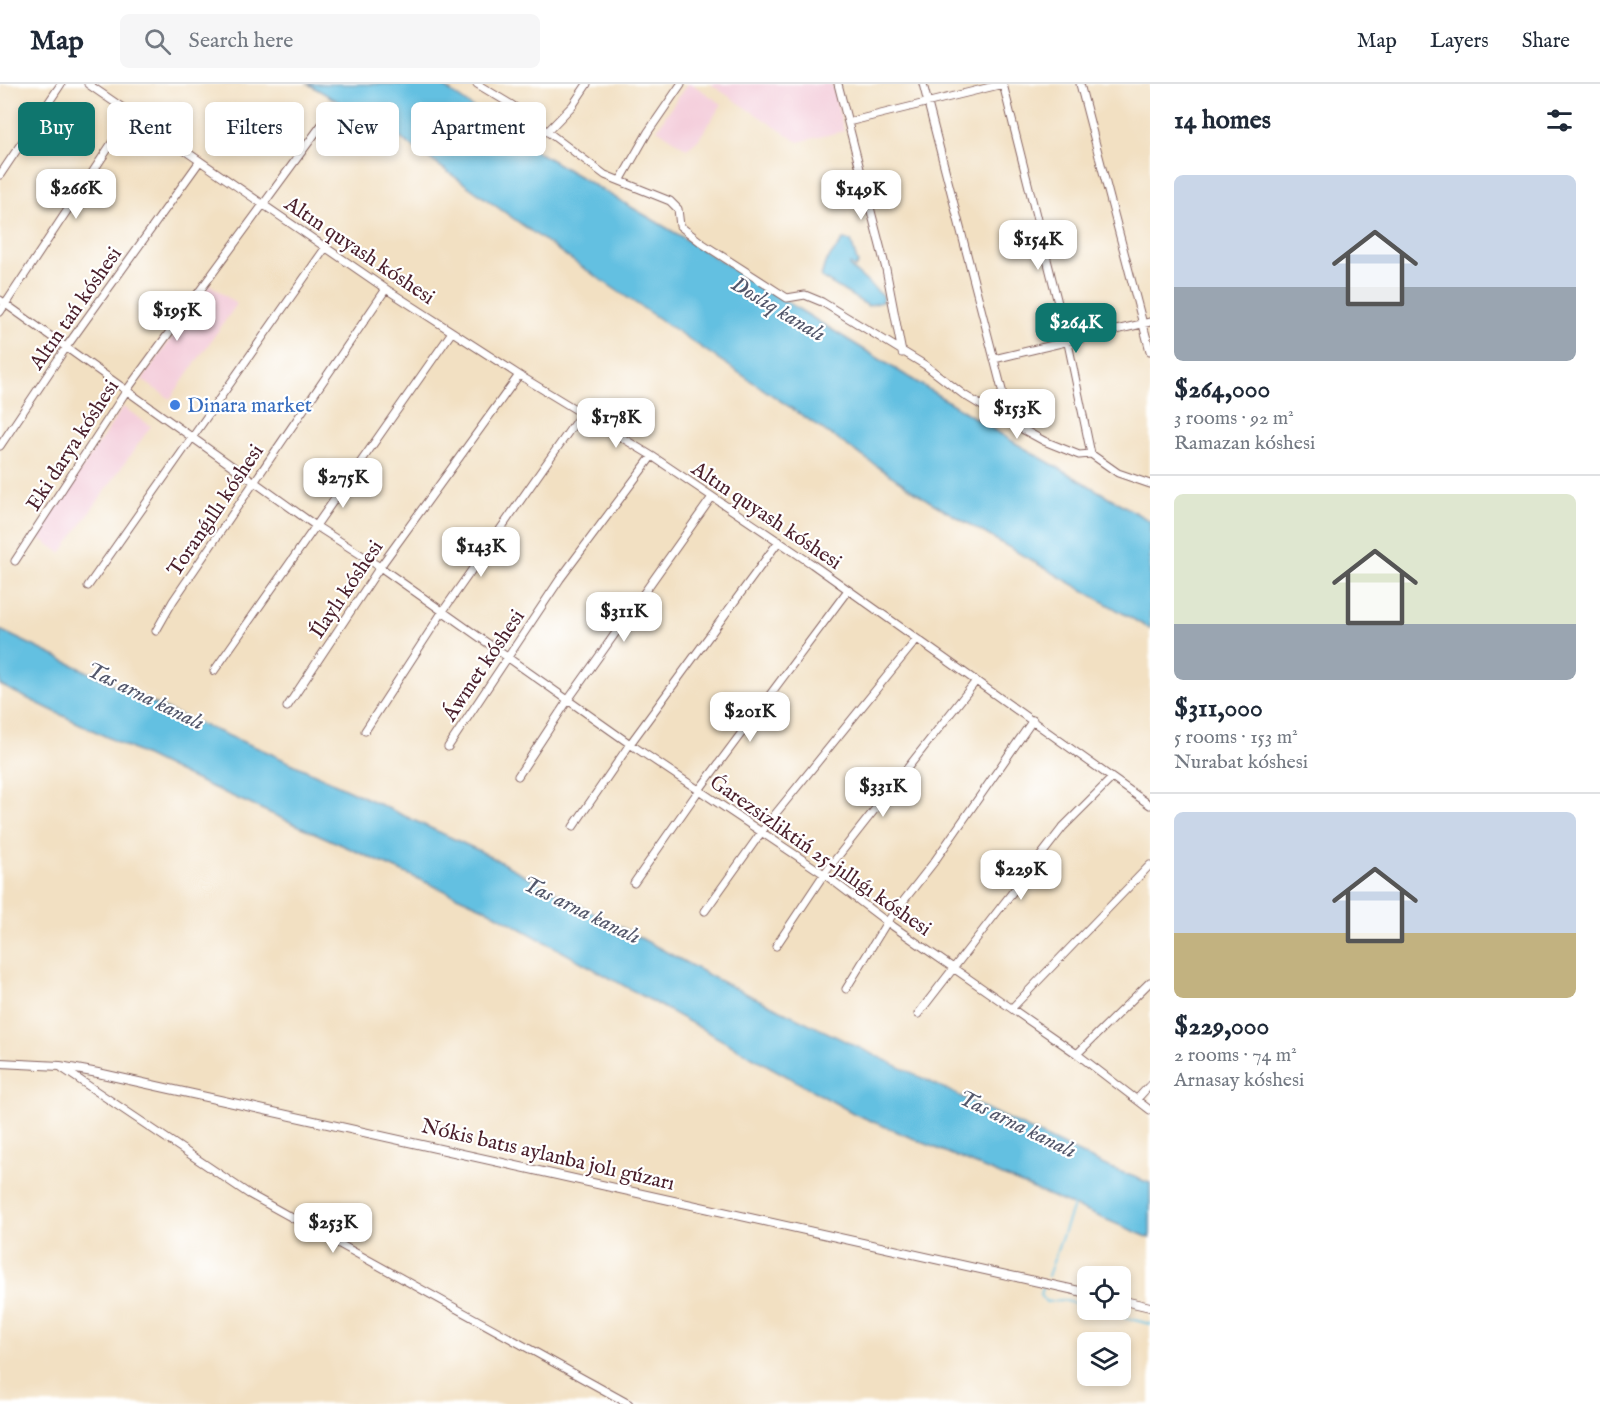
<!DOCTYPE html>
<meta charset="utf-8">
<style>
:root{--surface:#fff;--page:#f6f6f7;--text:#1f2937;--muted:#747a83;--line:#e0e1e3;--accent:#0f766e}
body{margin:0;font-family:"IM FELL English",serif;background:var(--page);color:var(--text);height:100vh;display:flex;flex-direction:column;font-size:22px;white-space:nowrap}
*{box-sizing:border-box;margin:0}
p{font-size:20px;color:var(--muted)}
.icon{flex:none;width:33px;height:33px;fill:none;stroke:currentColor;stroke-width:2;stroke-linecap:round;stroke-linejoin:round}
.map{position:relative;flex:1;overflow:hidden}
.panel{display:flex;flex-direction:column;background:var(--surface);width:450px}
.panel>*{flex:none}
.banner{position:absolute;left:18px;top:18px;width:570px;height:54px;display:flex;gap:12px}
.buttons{position:absolute;left:1077px;top:1182px;display:grid;gap:12px}
.buttons a{display:grid;place-items:center;width:54px;height:54px;border-radius:9px;background:var(--surface);box-shadow:0 3px 9px #0003;font-size:30px}
.price{position:absolute;translate:-50% -51px;padding:0 14px;border-radius:12px;background:#fff;color:#222;font-size:20px;line-height:39px;filter:drop-shadow(0 2px 3px #0008)}
.price::after{content:'';position:absolute;left:50%;top:36px;width:18px;height:14px;margin-left:-9px;background:inherit;clip-path:polygon(0 0,100% 0,50% 100%)}
.price.active{background:var(--accent);color:#fff}
ul{padding:0;list-style:none}
li{display:grid;align-content:center;gap:12px;height:318px;padding:0 24px}
li+li{border-top:2px solid var(--line)}
li span{display:grid;place-items:center;height:186px;border-radius:9px;color:#555}
li>.icon{margin-inline-start:auto}
span .icon{width:108px;height:108px;fill:#fffc;stroke-width:1}
li b{font-size:26px}
h2{display:flex;justify-content:space-between;align-items:center;height:72px;padding:0 24px;font-size:26px}
.chip{padding:0 21px;border-radius:9px;background:var(--surface);box-shadow:0 3px 9px #0003;font-size:21px;line-height:54px}
.chip.active{background:var(--accent);color:#fff}
header{display:flex;align-items:center;gap:36px;box-sizing:border-box;height:84px;padding:0 30px;background:var(--surface);border-bottom:2px solid var(--line)}
header strong{font-size:28px}
nav{display:flex;gap:33px;margin-inline-start:auto;font-size:21px}
.search{width:420px;height:54px;background:var(--page);display:flex;align-items:center;gap:15px;box-sizing:border-box;padding:0 21px;border-radius:9px;color:var(--muted);font-size:22px}
main{display:flex;flex:1;min-height:0}
.map>svg:first-child{display:block}
</style>
<header>
<strong>Map</strong>
<div class="search"><svg class="icon" aria-label="search" viewBox="0 0 24 24"><circle cx="10" cy="10" r="6"/><path d="M15 15l6 6"/></svg>Search here</div>
<nav><a>Map</a><a>Layers</a><a>Share</a></nav>
</header>
<main>
<div class="map">
<svg width="1150" height="1320" viewBox="0 0 1150 1320">
<rect width="100%" height="100%" fill="#fff"/>
<filter id="ink" filterUnits="userSpaceOnUse"><feTurbulence type="fractalNoise" baseFrequency=".0167" numOctaves="2"/><feDisplacementMap in="SourceGraphic" scale="12" xChannelSelector="R" yChannelSelector="G"/><feConvolveMatrix kernelMatrix="1 2 1 2 8 2 1 2 1" color-interpolation-filters="sRGB"/></filter>
<filter id="wash" filterUnits="userSpaceOnUse"><feTurbulence type="fractalNoise" baseFrequency=".008" numOctaves="4" result="noise"/><feDisplacementMap in="SourceGraphic" scale="24" xChannelSelector="R" yChannelSelector="G"/><feGaussianBlur stdDeviation="1.35" result="paint"/><feColorMatrix in="noise" values="0 0 0 0 0 0 0 0 0 0 0 0 0 0 0 0 0 1.4 0 .05"/><feComposite in="paint" operator="in"/></filter>
<g filter="url(#wash)">
<rect width="100%" height="100%" fill="#f2e0c2"/>
<path fill="#f4cfdc" d="M 687,0 L 692,0 L 722,20 L 698,56 L 687,65 L 657,45 Z
M 710,0 L 832,0 L 844,47 L 798,58 Z
M 209,200 L 237,220 L 170,315 L 142,296 Z
M 123,323 L 151,342 L 61,469 L 36,452 Z"/>
<path fill="#63c0e1" stroke="#567086" stroke-width="1.5" d="M 308,0 L 440,0 L 524,60 L 677,150 L 1017,360 L 1150,437 L 1150,545 L 929,417 L 576,179 L 400,54 Z
M 843,156 L 851,157 L 858,180 L 855,184 L 850,180 L 850,183 L 883,212 L 882,218 L 868,222 L 821,193 L 825,179 Z
M 0,546 L 176,630 L 265,667 L 484,769 L 718,896 L 1108,1083 L 1150,1099 L 1150,1154 L 855,1030 L 486,825 L 189,693 L 0,601 Z"/>
<g fill="none" stroke-linecap="round" stroke-linejoin="round">
<path stroke="#63c0e1" stroke-width="2" d="M 1048,1192 L 1074,1119
M 1043,1204 L 1041,1211 L 1046,1218 L 1062,1216 L 1088,1223
M 1096,1226 L 1150,1240"/>
</g>
</g>
<g filter="url(#ink)">
<g fill="none" stroke-linecap="round" stroke-linejoin="round">
<defs>
<path id="minor" d="M 88,0 L 386,205 L 519,291 L 652,372 L 812,480 L 1150,721
M 477,0 L 512,21 L 605,91 L 670,117 L 678,125 L 680,142 L 703,160 L 787,214 L 805,211 L 822,218 L 925,281 L 964,311 L 1002,334 L 1044,357 L 1079,371 L 1091,370 L 1118,389 L 1150,400
M 838,0 L 886,185 L 902,269
M 923,0 L 1002,306 L 1002,334
M 1003,0 L 1068,259 L 1091,370
M 1080,0 L 1150,267
M 848,38 L 1003,0
M 547,48 L 573,21 L 587,0
M 0,91 L 61,0
M 620,97 L 648,48 L 681,0
M 0,216 L 316,442 L 380,483 L 630,660 L 824,790 L 887,838 L 1077,970 L 1150,1026
M 0,228 L 131,30
M 994,275 L 1150,238
M 0,362 L 67,262 L 200,77
M 15,477 L 127,306 L 328,32
M 88,502 L 326,163
M 156,547 L 173,517 L 386,205
M 214,587 L 452,248
M 287,623 L 380,483 L 519,291
M 365,647 L 443,527 L 581,330
M 448,663 L 560,495 L 652,372
M 518,692 L 568,616 L 712,413
M 573,743 L 630,660 L 779,457
M 634,799 L 699,706 L 848,506
M 705,827 L 768,739 L 917,555
M 776,862 L 824,790 L 976,597
M 846,905 L 887,838 L 934,778 L 1033,636
M 1012,924 L 1150,781
M 918,930 L 1063,743 L 1112,694
M 1077,970 L 1150,898
M 62,984 L 249,1110 L 629,1320
M 1137,1015 L 1150,1001"/>
<path id="major" d="M 0,979 L 60,982 L 98,989 L 1088,1209
M 1120,1216 L 1150,1223"/>
</defs>
<use href="#minor" stroke="#856360" stroke-width="9"/>
<use href="#major" stroke="#856360" stroke-width="10"/>
<use href="#minor" stroke="#fff" stroke-width="7"/>
<use href="#major" stroke="#fff" stroke-width="8"/>
</g>
</g>
<circle fill="#3f7fe0" stroke="#fff" stroke-width="2" cx="175" cy="321" r="6"/>
<g text-anchor="middle" stroke-width="4.5" stroke-linejoin="round" paint-order="stroke">
<g font-size="21" fill="#4a1f2b" stroke="#fff">
<text transform="translate(360 166) rotate(34)" y="7">Altın quyash kóshesi</text>
<text transform="translate(75 224) rotate(-55)" y="7">Altın tań kóshesi</text>
<text transform="translate(72 361) rotate(-57)" y="7">Eki darya kóshesi</text>
<text transform="translate(215 426) rotate(-56)" y="7">Toranǵıllı kóshesi</text>
<text transform="translate(767 431) rotate(34)" y="7">Altın quyash kóshesi</text>
<text transform="translate(346 505) rotate(-56)" y="7">Ílaylı kóshesi</text>
<text transform="translate(483 581) rotate(-56)" y="7">Áwmet kóshesi</text>
<text transform="translate(821 771) rotate(35)" y="7">Ǵarezsizliktiń 25-jıllıǵı kóshesi</text>
<text transform="translate(548 1070) rotate(13)" y="7">Nókis batıs aylanba jolı gúzarı</text>
</g>
<g font-size="21" fill="#366cbe" stroke="#fff" text-anchor="start">
<text x="187" y="328">Dinara market</text>
</g>
<g font-size="22" font-style="italic" fill="#53576b" stroke="#fff">
<text transform="translate(779 224) rotate(31)" y="8">Doslıq kanalı</text>
<text transform="translate(146 611) rotate(26)" y="8">Tas arna kanalı</text>
<text transform="translate(582 825) rotate(26)" y="8">Tas arna kanalı</text>
<text transform="translate(1018 1039) rotate(26)" y="8">Tas arna kanalı</text>
</g>
</g>
</svg>
<div class="buttons">
<a><svg class="icon" aria-label="locate" viewBox="0 0 24 24"><circle cx="12" cy="12" r="6"/><path d="M12 2v4M12 18v4M2 12h4M18 12h4"/></svg></a>
<a><svg class="icon" aria-label="layers" viewBox="0 0 24 24"><path d="M12 4l9 5-9 5-9-5zM3 14l9 5 9-5"/></svg></a>
</div>
<b class="price" style="left:76px;top:136px">$266K</b>
<b class="price" style="left:861px;top:137px">$149K</b>
<b class="price" style="left:1038px;top:187px">$154K</b>
<b class="price" style="left:177px;top:258px">$195K</b>
<b class="price active" style="left:1076px;top:270px">$264K</b>
<b class="price" style="left:1017px;top:356px">$153K</b>
<b class="price" style="left:616px;top:365px">$178K</b>
<b class="price" style="left:343px;top:425px">$275K</b>
<b class="price" style="left:481px;top:494px">$143K</b>
<b class="price" style="left:624px;top:559px">$311K</b>
<b class="price" style="left:750px;top:659px">$201K</b>
<b class="price" style="left:883px;top:734px">$331K</b>
<b class="price" style="left:1021px;top:817px">$229K</b>
<b class="price" style="left:333px;top:1170px">$253K</b>
<div class="banner">
<a class="chip active">Buy</a>
<a class="chip">Rent</a>
<a class="chip">Filters</a>
<a class="chip">New</a>
<a class="chip">Apartment</a>
</div>
</div>
<section class="panel">
<h2>14 homes<svg class="icon" aria-label="filters" viewBox="0 0 24 24"><path d="M4 7h16M4 17h16"/><circle cx="9" cy="7" r="2"/><circle cx="15" cy="17" r="2"/></svg></h2>
<ul>
<li><span style="background:linear-gradient(#c9d6e8 60%,#9aa5b1 0)"><svg class="icon" aria-label="home" viewBox="0 0 24 24"><path d="M3 11l9-7 9 7M6 9v11h12V9"/></svg></span><div><b>$264,000</b><p>3 rooms · 92 m²</p><p>Ramazan kóshesi</p></div></li>
<li><span style="background:linear-gradient(#dfe7d0 70%,#9aa5b1 0)"><svg class="icon" aria-label="home" viewBox="0 0 24 24"><path d="M3 11l9-7 9 7M6 9v11h12V9"/></svg></span><div><b>$311,000</b><p>5 rooms · 153 m²</p><p>Nurabat kóshesi</p></div></li>
<li><span style="background:linear-gradient(#c9d6e8 65%,#c2b280 0)"><svg class="icon" aria-label="home" viewBox="0 0 24 24"><path d="M3 11l9-7 9 7M6 9v11h12V9"/></svg></span><div><b>$229,000</b><p>2 rooms · 74 m²</p><p>Arnasay kóshesi</p></div></li>
</ul>
</section>
</main>
